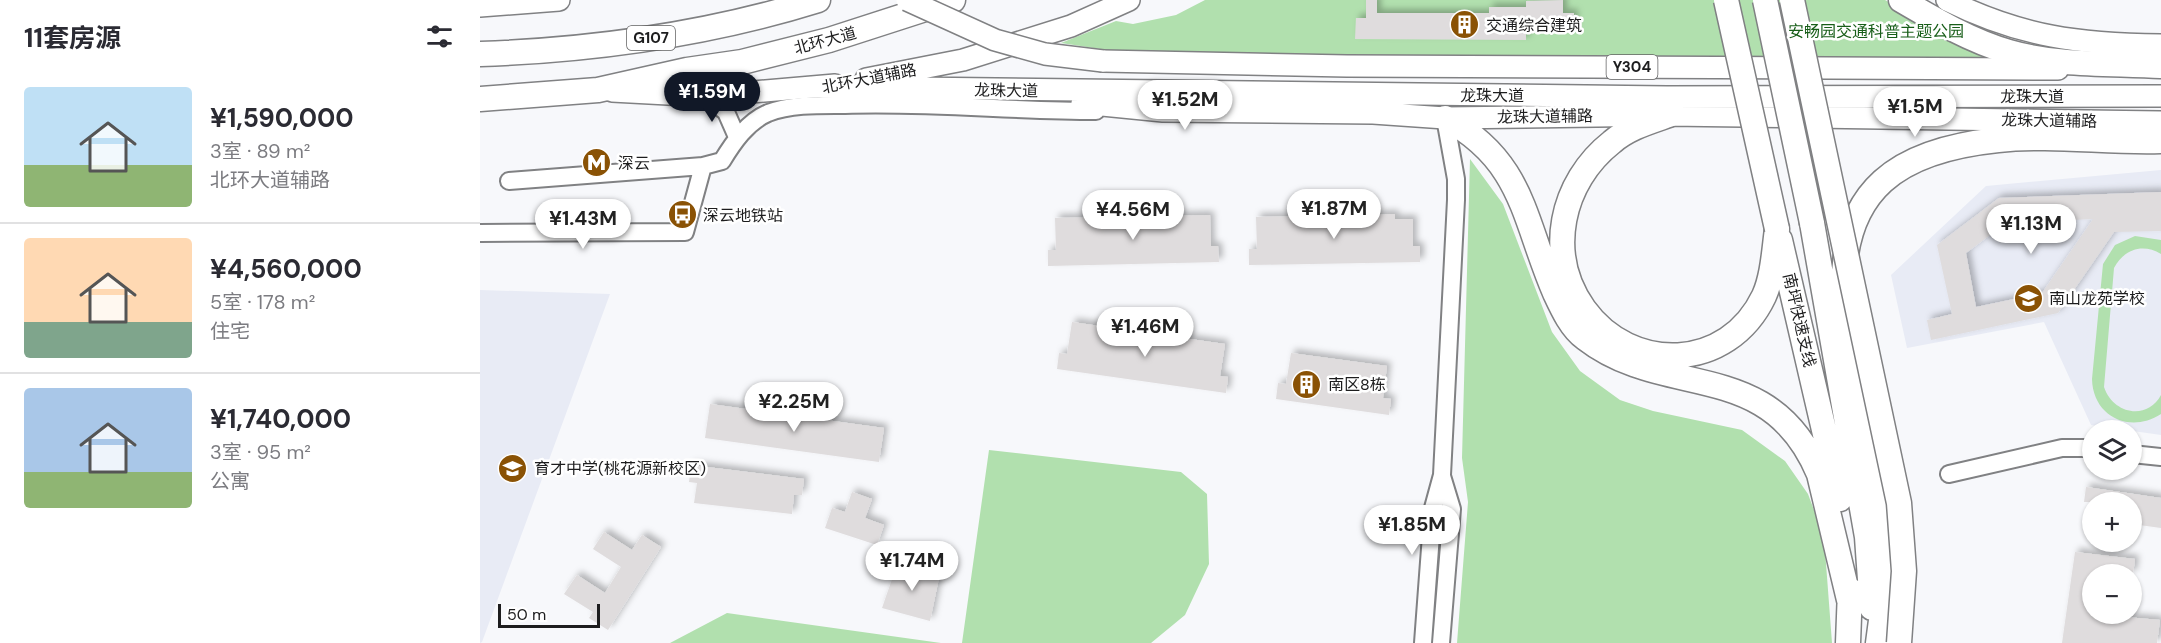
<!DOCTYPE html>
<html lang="zh">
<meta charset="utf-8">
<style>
:root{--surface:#fff;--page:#f7f7f7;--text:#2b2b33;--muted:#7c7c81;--line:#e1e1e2;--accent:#111827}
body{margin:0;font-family:"DM Sans","Noto Sans SC",sans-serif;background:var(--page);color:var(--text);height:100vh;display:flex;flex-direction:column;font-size:22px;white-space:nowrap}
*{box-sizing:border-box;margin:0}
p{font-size:20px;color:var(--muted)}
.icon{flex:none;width:33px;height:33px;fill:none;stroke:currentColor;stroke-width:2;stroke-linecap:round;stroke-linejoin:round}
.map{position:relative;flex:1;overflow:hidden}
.drawer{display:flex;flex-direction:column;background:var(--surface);width:480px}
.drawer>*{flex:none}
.controls{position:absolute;left:1602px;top:420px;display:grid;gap:12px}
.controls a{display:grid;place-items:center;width:60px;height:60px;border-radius:50%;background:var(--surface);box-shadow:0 2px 4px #0004;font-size:30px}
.scale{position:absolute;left:18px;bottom:15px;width:102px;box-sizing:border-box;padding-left:6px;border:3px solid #1d1d1e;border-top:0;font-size:16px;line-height:21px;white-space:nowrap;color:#1d1d1e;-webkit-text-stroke:4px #fff;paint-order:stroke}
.price{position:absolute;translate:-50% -51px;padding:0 14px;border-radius:21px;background:#fff;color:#222;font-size:20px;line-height:39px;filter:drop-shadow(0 2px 3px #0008)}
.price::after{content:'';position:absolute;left:50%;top:36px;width:18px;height:14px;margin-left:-9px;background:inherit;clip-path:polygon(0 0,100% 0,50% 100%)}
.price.on{background:var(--accent);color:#fff}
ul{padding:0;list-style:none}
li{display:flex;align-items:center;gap:18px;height:150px;padding:0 24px}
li+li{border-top:2px solid var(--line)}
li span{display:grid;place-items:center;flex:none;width:168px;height:120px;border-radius:6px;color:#555}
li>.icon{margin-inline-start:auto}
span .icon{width:72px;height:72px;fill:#fffc;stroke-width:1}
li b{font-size:26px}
h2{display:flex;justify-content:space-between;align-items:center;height:72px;padding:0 24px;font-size:26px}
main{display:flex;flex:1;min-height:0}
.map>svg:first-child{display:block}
</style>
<main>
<section class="drawer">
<h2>11套房源<svg class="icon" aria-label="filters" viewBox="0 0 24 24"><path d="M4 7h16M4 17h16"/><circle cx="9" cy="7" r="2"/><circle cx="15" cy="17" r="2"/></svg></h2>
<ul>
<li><span style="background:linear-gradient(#bfe0f5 65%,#8fb573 0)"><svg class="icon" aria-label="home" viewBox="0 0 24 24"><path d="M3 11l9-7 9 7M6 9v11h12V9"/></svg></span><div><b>¥1,590,000</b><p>3室 · 89 m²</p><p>北环大道辅路</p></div></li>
<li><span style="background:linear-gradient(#ffd9b3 70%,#7fa58c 0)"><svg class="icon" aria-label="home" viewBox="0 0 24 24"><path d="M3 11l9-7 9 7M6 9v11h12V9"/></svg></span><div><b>¥4,560,000</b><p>5室 · 178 m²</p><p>住宅</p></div></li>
<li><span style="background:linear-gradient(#a9c7e8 70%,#8fb573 0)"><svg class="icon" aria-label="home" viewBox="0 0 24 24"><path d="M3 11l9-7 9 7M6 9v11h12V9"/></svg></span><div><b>¥1,740,000</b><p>3室 · 95 m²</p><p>公寓</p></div></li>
</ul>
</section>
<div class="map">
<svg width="1681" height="643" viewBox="0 0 1681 643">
<defs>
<filter id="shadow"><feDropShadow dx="4" dy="-4" stdDeviation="3" flood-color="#0004"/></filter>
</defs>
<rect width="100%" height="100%" fill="#f7f8fb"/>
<path fill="#e8ebf5" d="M 1681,170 L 1681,435 L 1611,425 L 1564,322 L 1427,348 L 1411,275 L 1506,186 Z
M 0,290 L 130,294 L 2,642 L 0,643 Z"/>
<path fill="#b1e0ae" d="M 725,0 L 1405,0 L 1501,53 L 1503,58 L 717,55 L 627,50 L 581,43 L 636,21 L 653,24 L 696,15 Z
M 990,159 L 1023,204 L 1072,332 L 1100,371 L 1140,400 L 1173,411 L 1262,430 L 1305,461 L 1328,494 L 1344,537 L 1352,643 L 977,643 L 988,502 L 982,458 Z
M 1655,236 L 1681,240 L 1681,254 C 1663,243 1644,249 1634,268 L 1624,387 C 1633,414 1667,421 1681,395 L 1681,414 C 1650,434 1613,417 1612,379 L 1623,264 L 1635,245 Z
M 509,450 L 701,472 L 727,494 L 729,564 L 705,615 L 671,643 L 482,643 Z
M 247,613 L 461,643 L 190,643 Z"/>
<path fill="#dfdcdd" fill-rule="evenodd" filter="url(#shadow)" d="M 886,0 L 897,0 L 897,13 L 1009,13 L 1009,7 L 1046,7 L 1046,1 L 1083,0 L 1083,13 L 1094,13 L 1094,33 L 1046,32 L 1046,40 L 875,39 L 876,18 L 886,18 Z
M 1681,192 L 1681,231 L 1634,232 L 1578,313 L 1451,340 L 1447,320 L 1472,314 L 1457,245 L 1519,198 ZM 1613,219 L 1562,293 L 1496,307 L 1486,253 L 1526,223 Z
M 915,214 L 915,219 L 933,219 L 933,246 L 940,246 L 940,262 L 769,265 L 769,249 L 777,249 L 776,217 Z
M 730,215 L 731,246 L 738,246 L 739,262 L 568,266 L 568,250 L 576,250 L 575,218 Z
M 592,322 L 745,344 L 740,376 L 748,377 L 746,393 L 577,369 L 579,353 L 587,354 Z
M 811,353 L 907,366 L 903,398 L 911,399 L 909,415 L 796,399 L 798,383 L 806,384 Z
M 230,404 L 404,428 L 399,462 L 225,438 Z
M 211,465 L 324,479 L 322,495 L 314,495 L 312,514 L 214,503 L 217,483 L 209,482 Z
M 1606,487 L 1681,498 L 1681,528 L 1652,524 L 1652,502 L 1604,502 Z
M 372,492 L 392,499 L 385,518 L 404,525 L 397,545 L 345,528 L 352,508 L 365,512 Z
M 124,532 L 152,550 L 162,535 L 181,547 L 128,630 L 109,618 L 113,612 L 84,594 L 97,575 L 125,593 L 141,567 L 113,549 Z
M 1595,552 L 1655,559 L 1653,574 L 1612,574 L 1612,614 L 1680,620 L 1677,643 L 1582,643 Z
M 418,562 L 460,573 L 450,621 L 402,608 Z"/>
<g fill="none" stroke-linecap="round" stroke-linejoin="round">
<defs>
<path id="minor" d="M 225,96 L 246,112 L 257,137
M 29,181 L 223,166 L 242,161 C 253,143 267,122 288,113 C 311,104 341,105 365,105 C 449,102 532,111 616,111
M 0,233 L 205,232 L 223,166
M 1652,454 L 1681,457
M 1469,474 L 1582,448 L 1612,448
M 943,643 L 953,508 L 962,475 L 976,200 L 976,179 L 965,118
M 961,643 L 972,509 L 962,476"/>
<path id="major" d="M 1467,0 C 1541,37 1600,44 1681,45
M 0,6 L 79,0
M 623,61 L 867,66 L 1578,69
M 386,79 L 483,60 L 591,26 L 649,0
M 343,87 L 1187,97 L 1681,96
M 132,91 L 225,96 L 355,85
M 602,103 L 683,111 L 893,113 L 965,118 L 1189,115 L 1681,122"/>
<path id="highway" d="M 1421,0 C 1455,20 1491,41 1529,52 C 1577,66 1632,63 1681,66
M 0,54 C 114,50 229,34 338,0
M 0,99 L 118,90 L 207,70 L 262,62 L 349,40 L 473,0
M 1189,115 C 1169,122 1148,128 1132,142 C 1081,182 1065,254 1104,309 C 1151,374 1248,372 1284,296 C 1293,276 1294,251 1297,229
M 965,118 C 1044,161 1043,219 1075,293 C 1082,308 1091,328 1105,338 C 1186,401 1289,355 1339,474 L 1370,604
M 1332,223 L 1387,537 L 1392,608
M 1300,240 L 1360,499
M 1368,643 L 1370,590
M 1398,643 L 1408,568 L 1407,531 C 1400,483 1390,436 1380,389 C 1374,358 1365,326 1364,295 C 1360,188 1420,150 1518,140 C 1572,134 1627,143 1681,141"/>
</defs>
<use href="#minor" stroke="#808183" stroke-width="20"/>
<use href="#major" stroke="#808183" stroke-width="24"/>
<use href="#highway" stroke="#808183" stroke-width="27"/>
<use href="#minor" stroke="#fff" stroke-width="16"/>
<use href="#major" stroke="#fff" stroke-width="21"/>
<use href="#highway" stroke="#fff" stroke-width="24"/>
<defs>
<path id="major-bridge" d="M 427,0 L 515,40 L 565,54 L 623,61"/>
<path id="highway-bridge" d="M 1246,0 L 1297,229
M 1285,0 L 1332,223
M 1312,0 L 1419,503 L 1424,571 L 1419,643"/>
</defs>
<use href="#major-bridge" stroke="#808183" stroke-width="24" stroke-linecap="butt"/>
<use href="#highway-bridge" stroke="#808183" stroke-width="27" stroke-linecap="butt"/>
<use href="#major-bridge" stroke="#fff" stroke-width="21"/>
<use href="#highway-bridge" stroke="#fff" stroke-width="24"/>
</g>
<defs>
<symbol id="building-disc" viewBox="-11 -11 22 22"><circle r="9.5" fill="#8a5205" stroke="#fff"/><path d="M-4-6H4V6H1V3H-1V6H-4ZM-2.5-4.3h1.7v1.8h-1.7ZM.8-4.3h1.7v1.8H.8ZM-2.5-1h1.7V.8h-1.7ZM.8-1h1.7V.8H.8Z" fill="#fff"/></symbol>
<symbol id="metro-disc" viewBox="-11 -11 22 22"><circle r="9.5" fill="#8a5205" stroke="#fff"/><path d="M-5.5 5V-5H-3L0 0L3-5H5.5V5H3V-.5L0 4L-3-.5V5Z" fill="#fff"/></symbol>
<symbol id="bus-disc" viewBox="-11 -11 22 22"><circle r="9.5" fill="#8a5205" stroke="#fff"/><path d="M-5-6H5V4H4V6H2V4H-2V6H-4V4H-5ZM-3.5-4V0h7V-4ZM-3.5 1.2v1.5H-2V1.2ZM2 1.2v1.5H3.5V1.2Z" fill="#fff"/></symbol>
<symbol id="school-disc" viewBox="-11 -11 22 22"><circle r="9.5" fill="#8a5205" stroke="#fff"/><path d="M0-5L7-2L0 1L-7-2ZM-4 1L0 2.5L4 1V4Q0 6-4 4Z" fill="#fff"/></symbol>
</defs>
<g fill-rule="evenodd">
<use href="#building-disc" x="968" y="8" width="33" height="33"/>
<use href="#metro-disc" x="100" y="146" width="33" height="33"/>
<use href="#bus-disc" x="186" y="198" width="33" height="33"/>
<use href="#school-disc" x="1532" y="282" width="33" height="33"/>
<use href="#building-disc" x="810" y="368" width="33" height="33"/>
<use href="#school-disc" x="16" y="452" width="33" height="33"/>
</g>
<g text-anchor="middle" stroke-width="5" stroke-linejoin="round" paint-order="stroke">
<g fill="#fff" stroke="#616162" stroke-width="1.5">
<rect x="147" y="26" width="48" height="24" rx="4.5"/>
<rect x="1126.5" y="55" width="51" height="24" rx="4.5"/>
</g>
<g font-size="15" font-weight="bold" fill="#1d1d1e">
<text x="171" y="43">G107</text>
<text x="1152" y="72">Y304</text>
</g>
<g font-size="16" fill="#1d1d1e" stroke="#fff" text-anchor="start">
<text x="1006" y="31">交通综合建筑</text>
<text x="138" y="169">深云</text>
<text x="223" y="221">深云地铁站</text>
<text x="1569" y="304">南山龙苑学校</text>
<text x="848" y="390">南区8栋</text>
<text x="54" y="474">育才中学(桃花源新校区)</text>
</g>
<g font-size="16" fill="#185e19" stroke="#fff">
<text x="1396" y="37">安畅园交通科普主题公园</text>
</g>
<g font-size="16" fill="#1d1d1e" stroke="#fff">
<text transform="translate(345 40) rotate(-15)" y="6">北环大道</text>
<text transform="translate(389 78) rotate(-11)" y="6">北环大道辅路</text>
<text transform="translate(526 90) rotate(1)" y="6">龙珠大道</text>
<text x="1012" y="101">龙珠大道</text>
<text x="1552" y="102">龙珠大道</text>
<text transform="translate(1065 116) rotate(-1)" y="6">龙珠大道辅路</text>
<text transform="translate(1569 120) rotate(1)" y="6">龙珠大道辅路</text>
<text transform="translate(1320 320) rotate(77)" y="6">南坪快速支线</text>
</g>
</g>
</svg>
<div class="controls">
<a><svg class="icon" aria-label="layers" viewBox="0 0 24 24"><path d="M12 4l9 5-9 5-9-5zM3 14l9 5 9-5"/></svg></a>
<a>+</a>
<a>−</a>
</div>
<div class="scale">50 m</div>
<b class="price on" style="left:232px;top:123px">¥1.59M</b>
<b class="price" style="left:705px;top:131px">¥1.52M</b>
<b class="price" style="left:1435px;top:138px">¥1.5M</b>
<b class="price" style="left:854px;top:240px">¥1.87M</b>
<b class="price" style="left:653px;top:241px">¥4.56M</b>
<b class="price" style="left:103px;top:250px">¥1.43M</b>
<b class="price" style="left:1551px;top:255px">¥1.13M</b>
<b class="price" style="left:665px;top:358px">¥1.46M</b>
<b class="price" style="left:314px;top:433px">¥2.25M</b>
<b class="price" style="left:932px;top:556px">¥1.85M</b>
<b class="price" style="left:432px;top:592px">¥1.74M</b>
</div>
</main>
